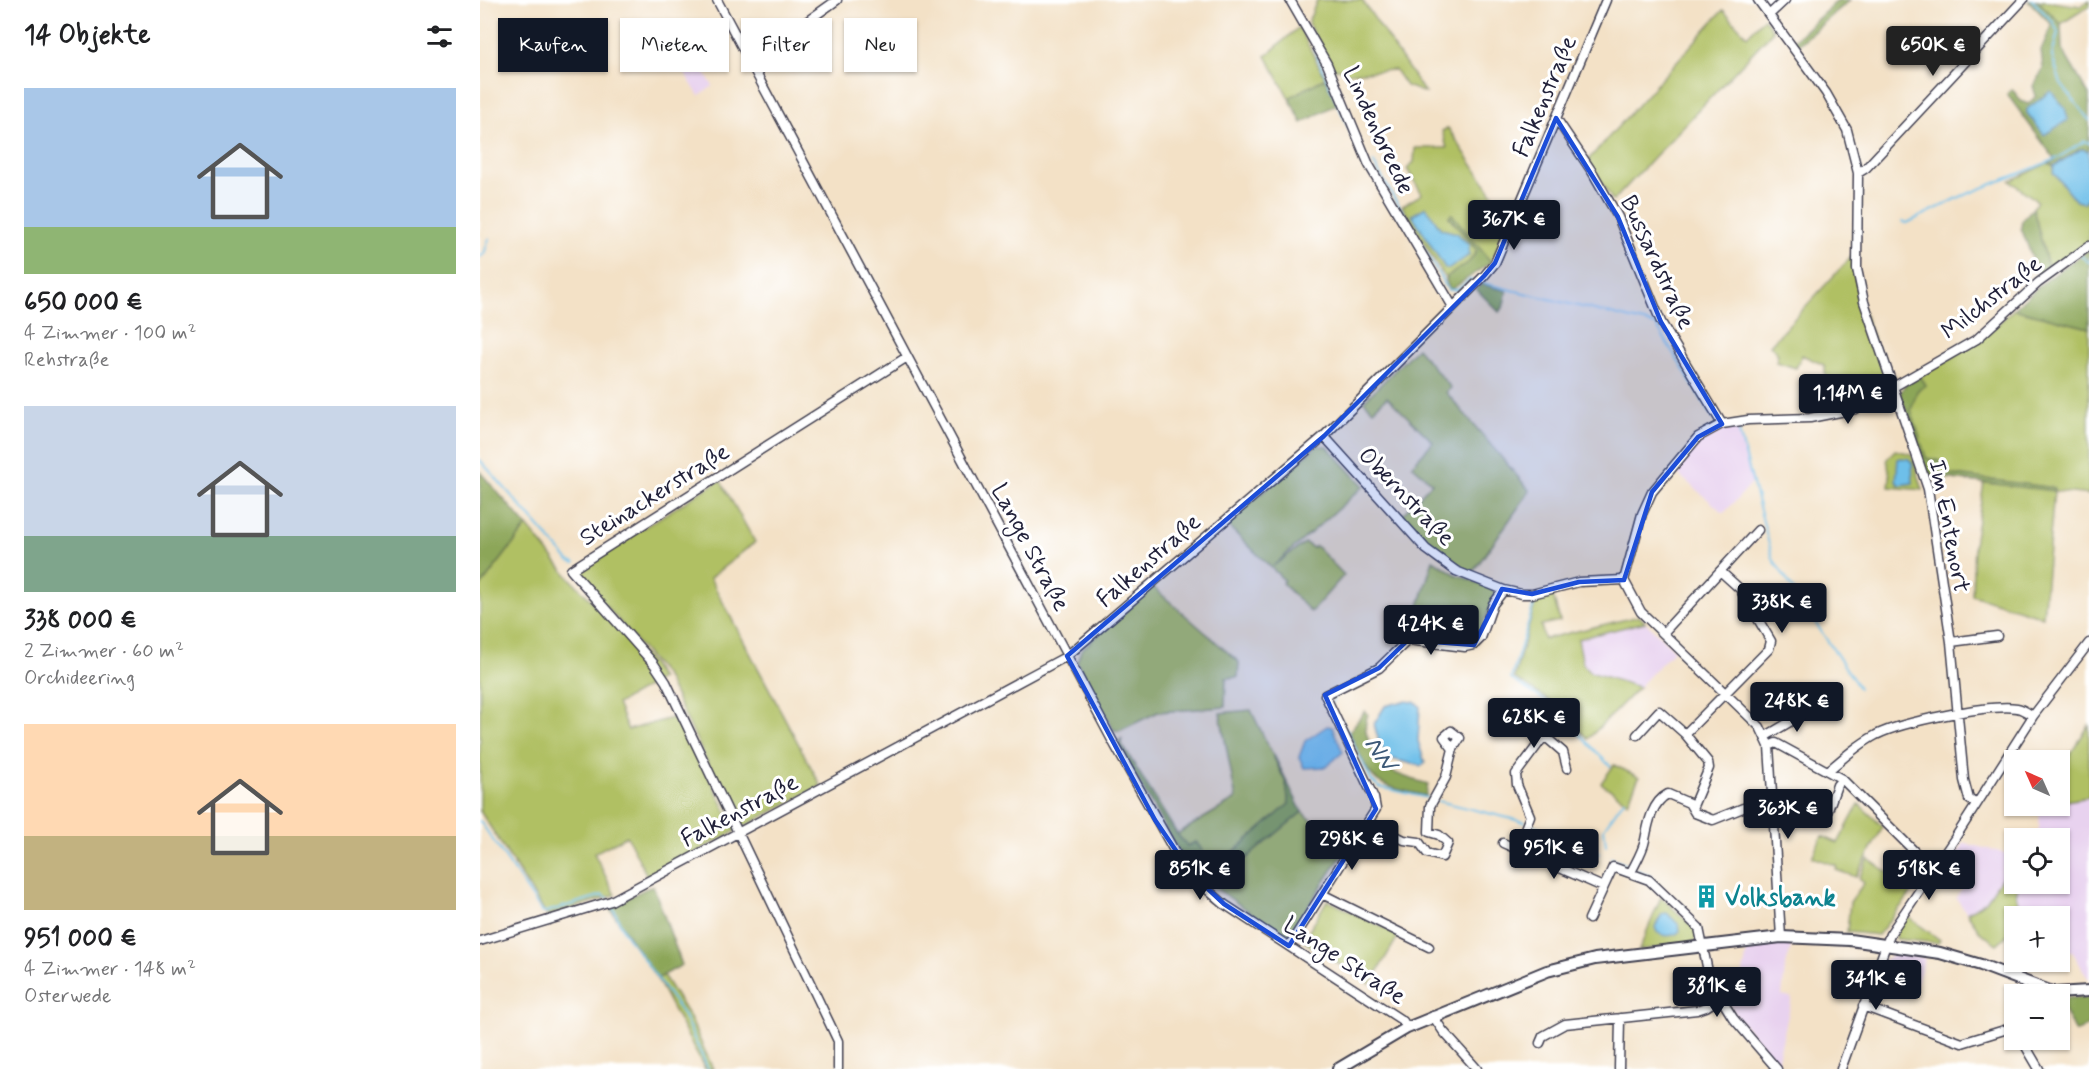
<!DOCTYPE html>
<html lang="de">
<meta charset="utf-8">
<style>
:root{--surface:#fff;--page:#f6f6f6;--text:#202124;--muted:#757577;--accent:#111827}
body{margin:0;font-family:Mynerve,sans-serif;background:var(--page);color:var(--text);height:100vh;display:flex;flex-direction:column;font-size:22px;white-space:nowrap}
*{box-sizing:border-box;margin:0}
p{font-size:20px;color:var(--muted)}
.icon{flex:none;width:33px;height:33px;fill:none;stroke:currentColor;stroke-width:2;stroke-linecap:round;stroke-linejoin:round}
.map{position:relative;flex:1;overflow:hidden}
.panel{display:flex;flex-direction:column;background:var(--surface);width:480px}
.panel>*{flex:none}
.hud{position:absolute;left:18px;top:18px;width:570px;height:54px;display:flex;gap:12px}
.needle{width:39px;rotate:315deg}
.fabs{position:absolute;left:1524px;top:750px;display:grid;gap:12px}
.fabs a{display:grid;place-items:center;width:66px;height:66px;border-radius:0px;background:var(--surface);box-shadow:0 2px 4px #0004;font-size:30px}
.price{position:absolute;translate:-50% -51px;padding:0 14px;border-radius:6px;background:var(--accent);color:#fff;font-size:20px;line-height:39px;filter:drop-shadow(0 2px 3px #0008)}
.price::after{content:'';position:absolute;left:50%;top:36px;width:18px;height:14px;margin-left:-9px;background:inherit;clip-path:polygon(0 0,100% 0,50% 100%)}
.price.current{background:#222;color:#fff}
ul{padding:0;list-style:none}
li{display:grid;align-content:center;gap:12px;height:318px;padding:0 24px}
li span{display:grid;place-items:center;height:186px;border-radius:0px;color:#555}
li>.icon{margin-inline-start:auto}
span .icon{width:108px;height:108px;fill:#fffc;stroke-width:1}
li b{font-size:26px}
h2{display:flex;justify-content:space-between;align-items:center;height:72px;padding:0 24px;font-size:26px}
.pill{padding:0 21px;border-radius:0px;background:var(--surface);box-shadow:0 2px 4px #0004;font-size:21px;line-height:54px}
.pill.current{background:var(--accent);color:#fff}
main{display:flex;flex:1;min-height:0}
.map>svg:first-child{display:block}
</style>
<main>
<section class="panel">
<h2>14 Objekte<svg class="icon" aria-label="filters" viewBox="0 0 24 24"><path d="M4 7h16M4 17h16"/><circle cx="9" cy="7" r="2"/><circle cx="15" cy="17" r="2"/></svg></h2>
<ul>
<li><span style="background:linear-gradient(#a9c7e8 75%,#8fb573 0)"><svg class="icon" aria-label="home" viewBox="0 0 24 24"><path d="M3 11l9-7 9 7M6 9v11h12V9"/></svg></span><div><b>650 000 €</b><p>4 Zimmer · 100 m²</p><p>Rehstraße</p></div></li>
<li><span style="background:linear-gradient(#c9d6e8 70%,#7fa58c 0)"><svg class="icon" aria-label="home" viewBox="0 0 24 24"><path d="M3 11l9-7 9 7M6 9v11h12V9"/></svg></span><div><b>338 000 €</b><p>2 Zimmer · 60 m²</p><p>Orchideering</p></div></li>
<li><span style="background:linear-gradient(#ffd9b3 60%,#c2b280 0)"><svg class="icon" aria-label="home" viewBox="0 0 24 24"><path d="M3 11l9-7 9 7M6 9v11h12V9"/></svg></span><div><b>951 000 €</b><p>4 Zimmer · 148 m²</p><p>Osterwede</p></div></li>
</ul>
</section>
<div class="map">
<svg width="1609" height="1069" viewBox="0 0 1609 1069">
<rect width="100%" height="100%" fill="#fff"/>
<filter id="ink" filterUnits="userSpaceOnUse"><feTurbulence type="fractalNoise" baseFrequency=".0167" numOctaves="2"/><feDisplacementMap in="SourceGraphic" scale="12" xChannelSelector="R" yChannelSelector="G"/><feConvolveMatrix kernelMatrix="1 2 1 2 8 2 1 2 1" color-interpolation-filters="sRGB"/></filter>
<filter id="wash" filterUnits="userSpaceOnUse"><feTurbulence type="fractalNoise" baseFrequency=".008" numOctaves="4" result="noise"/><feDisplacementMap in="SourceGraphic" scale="24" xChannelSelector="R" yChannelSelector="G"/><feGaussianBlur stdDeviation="1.35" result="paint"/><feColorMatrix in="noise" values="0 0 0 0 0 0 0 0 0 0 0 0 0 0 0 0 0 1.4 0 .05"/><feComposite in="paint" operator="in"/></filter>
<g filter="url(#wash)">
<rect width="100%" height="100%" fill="#f3e1c6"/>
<path fill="#e8d2ef" d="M 214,45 L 217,52 L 214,56 L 233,86 L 219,96 L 197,61 L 193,49 Z
M 1256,425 L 1272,483 L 1244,513 L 1193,470 L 1220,439 Z
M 1165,622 L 1194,650 L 1159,687 L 1110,672 L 1103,664 L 1098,639 Z
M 1609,797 L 1609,980 L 1592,951 L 1588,951 L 1585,941 L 1580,938 L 1580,916 L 1541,916 L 1536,896 L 1538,884 L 1580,884 L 1580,838 L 1555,838 L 1559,828 L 1560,806 L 1580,806 L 1580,803 Z
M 1484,843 L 1528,854 L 1522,871 L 1525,873 L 1506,901 L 1487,913 L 1476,898 L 1485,885 L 1483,881 L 1467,869 Z
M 1298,942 L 1312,944 L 1305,968 L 1302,996 L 1312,998 L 1297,1063 L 1256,1015 L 1242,993 L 1261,982 L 1268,947 Z
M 1416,954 L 1445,958 L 1432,997 L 1395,984 L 1404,960 Z"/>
<path fill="#b0c063" stroke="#69714f" stroke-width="1.5" d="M 837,0 L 882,0 L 945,93 L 926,86 L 915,70 L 866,73 L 864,69 L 852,69 L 828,23 Z
M 1557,0 L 1601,6 L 1609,0 L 1609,6 L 1581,24 Z
M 1243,10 L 1267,36 L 1284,18 L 1293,31 L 1133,201 L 1108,160 Z
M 819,27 L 845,78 L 809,98 L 786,56 Z
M 968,128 L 1030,220 L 1011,262 L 971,215 L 969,217 L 997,251 L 989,262 L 965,278 L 922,206 L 942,194 L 927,169 L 934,162 L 935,148 L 967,148 L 962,131 Z
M 1568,163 L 1574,166 L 1573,172 L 1596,201 L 1604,203 L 1609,196 L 1609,241 L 1569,271 L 1553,208 L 1557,201 L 1530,181 Z
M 1372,256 L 1381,304 L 1408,381 L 1404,389 L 1370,407 L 1358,410 L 1352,401 L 1364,394 L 1358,383 L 1348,388 L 1344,365 L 1322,355 L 1316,368 L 1296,362 L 1298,354 L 1290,345 Z
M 1534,309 L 1609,328 L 1609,495 L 1574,491 L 1563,617 L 1492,595 L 1494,544 L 1504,483 L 1448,476 L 1420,393 L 1425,385 L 1500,340 Z
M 937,348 L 971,388 L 966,392 L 1050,491 L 992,573 C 962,562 942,539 921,516 L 952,483 L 932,465 L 953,442 L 907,397 L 893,410 L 884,401 Z
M 837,446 L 847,446 L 884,486 L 793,566 L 825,543 L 833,548 L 836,546 L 864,575 L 831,612 L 802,583 L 804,580 L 746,524 Z
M 1415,450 L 1432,454 L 1443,490 L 1409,487 L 1410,477 L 1407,459 Z
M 240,480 L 275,542 L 230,578 L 341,786 L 263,827 L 258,826 L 186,677 L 100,575 L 102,566 Z
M 47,526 L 87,575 L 171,663 L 181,679 L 137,704 L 148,730 L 199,716 L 256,831 L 168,878 L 147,836 L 114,853 L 135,895 L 67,916 L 0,811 L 0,587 Z
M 953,560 L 975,574 L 1012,588 L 1015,593 L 998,638 L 989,644 L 930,636 Z
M 673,587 L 759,662 L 758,677 L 746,678 L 745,707 L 678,712 L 639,731 L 634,730 L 597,662 L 601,650 Z
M 1072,592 L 1080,621 L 1061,625 L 1064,639 L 1159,616 L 1165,622 L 1098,639 L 1103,664 L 1110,672 L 1159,687 L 1108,739 L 1076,705 L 1034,678 L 1057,596 Z
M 771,710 L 806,783 L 809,804 L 735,868 L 716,842 L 707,846 L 697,834 L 756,799 L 740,713 Z
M 1609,725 L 1609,797 L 1580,802 L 1580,770 Z
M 1134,765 L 1159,777 L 1148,802 L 1121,783 Z
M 1379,804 L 1403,827 L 1376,877 L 1356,870 L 1357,866 L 1332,857 L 1342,836 L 1358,843 Z
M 822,812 L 842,828 L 850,819 L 864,829 L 869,845 L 807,938 L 733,886 Z
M 1388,859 L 1434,890 L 1398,935 L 1367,932 L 1370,902 L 1384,883 L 1379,878 Z
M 1525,873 L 1534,875 L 1534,884 L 1538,884 L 1536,895 L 1541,916 L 1534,916 L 1534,929 L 1517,944 L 1501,933 L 1487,913 L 1506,901 Z
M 1181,897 L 1215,929 L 1218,938 L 1211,944 L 1159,950 Z
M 847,900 L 919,935 L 890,984 L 823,941 Z
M 1427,916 L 1460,940 L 1458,943 L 1416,939 L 1416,931 Z
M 183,975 L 210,1018 L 233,1069 L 225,1069 L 177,979 Z"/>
<path fill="#8ca659" stroke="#57644a" stroke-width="1.5" d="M 1358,0 L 1370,0 L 1317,46 L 1313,41 Z
M 1548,0 L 1557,0 L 1581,24 L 1582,49 L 1609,95 L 1609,151 L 1601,149 L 1574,166 L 1568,163 L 1575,161 L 1574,158 L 1527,94 L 1532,89 L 1541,101 L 1548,104 L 1556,96 L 1553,86 L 1563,69 L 1561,50 L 1572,25 Z
M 845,78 L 857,104 L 822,123 L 809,98 Z
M 1553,208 L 1569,271 L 1560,278 L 1541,228 L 1542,220 Z
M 972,214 L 1011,262 L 972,289 L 969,289 L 965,278 L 989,262 L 997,251 L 969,216 Z
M 1609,249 L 1609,328 L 1534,309 L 1560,285 Z
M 1001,284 L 1027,291 L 1023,308 L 1019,312 L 996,289 Z
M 1440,376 L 1446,385 L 1437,391 L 1431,410 L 1446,458 L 1461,461 L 1460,473 L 1575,488 L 1574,491 L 1448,476 L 1420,393 L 1425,385 Z
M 0,472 L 47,526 L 0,587 Z
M 885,711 L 888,714 C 884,724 885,731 889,741 C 902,774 917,774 948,784 L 946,796 C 888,783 894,784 869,732 Z
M 642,738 L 641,743 L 697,834 L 707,846 L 716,842 L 735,868 L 809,804 L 806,783 L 794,755 L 822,812 L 733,886 L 700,854 L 637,744 Z
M 173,885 L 202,965 L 177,979 L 129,907 Z
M 1609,997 L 1609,1025 L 1596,1032 L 1580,1005 L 1585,998 Z"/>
<path fill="#6ebfe9" stroke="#487092" stroke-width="1.5" d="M 1571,91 L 1585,108 L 1588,120 L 1564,135 L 1547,113 L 1547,109 Z
M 1601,149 L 1609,151 L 1609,196 L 1604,203 L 1596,201 L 1573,172 L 1574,166 Z
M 946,207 L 961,229 L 977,233 L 989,245 L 989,255 L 969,269 L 965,268 L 932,215 Z
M 1421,458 L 1429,459 L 1432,463 L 1433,483 L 1419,485 L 1416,481 L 1418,459 Z
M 924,701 L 934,702 L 940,706 L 938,741 L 945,763 L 941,766 L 908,758 L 899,742 L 894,724 L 905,706 Z
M 847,726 L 852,727 L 863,752 L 846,767 L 824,768 L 819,757 L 825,741 Z
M 1187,913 L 1199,925 L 1200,931 C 1194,937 1183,937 1177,932 L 1175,927 L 1182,914 Z"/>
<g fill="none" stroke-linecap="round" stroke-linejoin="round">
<path stroke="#6ebfe9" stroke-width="2" d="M 1552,0 L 1573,22 L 1578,32 L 1572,56 L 1581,84 L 1609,120
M 834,49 L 872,136
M 893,162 L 968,290 L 977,290 L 990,280 L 994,281
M 1423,222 L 1427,223 L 1482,196 L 1576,159 L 1605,141 L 1609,143
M 1601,256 L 1609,262
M 0,257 L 4,254 L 9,239
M 1003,283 L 1176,325 L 1234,419
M 1257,424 L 1293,559 L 1379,688
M 0,460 L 89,561 L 95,563
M 1056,597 L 1031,679 L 1070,704
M 853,703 L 855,695
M 861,719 L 891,780 L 899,787 L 948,798
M 1088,722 L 1130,766
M 958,801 L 1045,822
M 0,821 L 63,913 L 123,895 L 128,898
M 1051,824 L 1120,854
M 1126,845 L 1124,828 L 1144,800
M 1131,858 L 1149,866
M 1158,870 L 1171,877
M 133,908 L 144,932 L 203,1014 L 228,1069"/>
</g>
</g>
<g filter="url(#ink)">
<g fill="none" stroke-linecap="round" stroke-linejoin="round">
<defs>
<path id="minor" d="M 237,0 L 632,740 L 696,854 L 729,891 L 744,904 L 923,1021 L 927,1028
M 810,0 L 847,64 L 889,165 L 973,307
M 1278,0 L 1346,93 L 1367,130 L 1378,173 L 1377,269 L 1384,302 L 1448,489 L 1471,642 L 1484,780 L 1489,799 L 1496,804
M 1289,15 L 1305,0
M 270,62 L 357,0
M 1076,118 L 1113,173 L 1138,217 L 1181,322 L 1242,424
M 1378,173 L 1386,168 L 1543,0
M 844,436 L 946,549 L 976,571 L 1024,590 L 1042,594 L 1052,594 L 1099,582 L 1144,580
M 1144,580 L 1162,514 L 1172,492 L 1218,437 L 1242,424 L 1268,420 L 1330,418 L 1375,409 L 1497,339 L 1558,283 L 1609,246
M 1144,580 L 1161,612 L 1280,727 L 1289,746 L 1301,937
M 1183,633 L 1278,530
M 1471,642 L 1517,636
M 1056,717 L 1062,739 L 1068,739 L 1083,752 L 1087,768
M 1205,734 L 1228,762 L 1229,768 L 1213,806
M 1157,735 L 1179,711 L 1205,734 L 1289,649 L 1291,641 L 1260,589 L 1240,571
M 1286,736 L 1335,707
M 1289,746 L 1296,743 L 1362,779 L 1454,871
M 1348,771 C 1363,758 1379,744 1396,735 C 1422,722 1509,704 1537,708 C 1543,709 1548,713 1553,716
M 1347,813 L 1357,785 L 1362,779
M 888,822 L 924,840 L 939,842 L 947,853 L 962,857 L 968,843 L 959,835 L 949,832 L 950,806 L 966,777 L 973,749 L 980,738 L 971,731 L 964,737 L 973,749
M 1023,843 L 1123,887
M 1037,849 L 1050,816 L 1037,785 L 1036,774 L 1062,739
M 1151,872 C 1156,862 1163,851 1165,840 C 1168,824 1172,802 1188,794 L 1209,803 L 1215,813 L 1233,820 L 1263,808 L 1294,808
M 842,894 L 949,947
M 1109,919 L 1133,867 L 1169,880 L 1219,928 L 1230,981 L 1253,1018 L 1297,1069
M 0,941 L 131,901 L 587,656 L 844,436 L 1004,276 L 1015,263 L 1126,0
M 809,946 L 896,809 L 894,798 L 845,695 L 899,668 L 928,640 L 985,647 L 994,645 L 1001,638 L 1013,604 L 1024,590
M 1383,1006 L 1482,1043 L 1534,1027
M 953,1016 L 963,1031 L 997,1069
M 1542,1040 L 1559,1069
M 1060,1043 L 1063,1036 L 1085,1024 L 1217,1010 L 1226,1007 L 1240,998
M 358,1069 L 358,1041 L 186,682 L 174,664 L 91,570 L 427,357
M 1139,1069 L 1140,1018
M 1361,1069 L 1410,934 L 1475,838 L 1553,716 L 1609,643"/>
<path id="major" d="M 858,1069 L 927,1028 L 1067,971 L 1115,959 L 1301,937 L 1370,940 L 1460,953 L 1501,965 L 1575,993 L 1609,991"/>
</defs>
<use href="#minor" stroke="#413f50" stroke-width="11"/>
<use href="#major" stroke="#413f50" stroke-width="14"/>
<use href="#minor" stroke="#fff" stroke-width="8"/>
<use href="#major" stroke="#fff" stroke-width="10"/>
</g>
</g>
<path fill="#1d4ed8" fill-opacity="0.2" stroke="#1d4ed8" stroke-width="4.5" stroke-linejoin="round" d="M 1076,118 L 1138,217 L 1181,322 L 1242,424 L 1218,437 L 1172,492 L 1144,580 L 1099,582 L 1052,594 L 1022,589 L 994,645 L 928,640 L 899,668 L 845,695 L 896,809 L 809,946 L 744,904 L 712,874 L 675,820 L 587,656 L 844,436 L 1004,276 L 1015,263 Z"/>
<defs>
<symbol id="building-bare" viewBox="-9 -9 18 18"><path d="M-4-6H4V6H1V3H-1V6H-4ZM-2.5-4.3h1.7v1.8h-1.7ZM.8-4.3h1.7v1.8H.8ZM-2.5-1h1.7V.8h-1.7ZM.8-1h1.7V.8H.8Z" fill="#0f9aa8" stroke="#fff" stroke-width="2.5" paint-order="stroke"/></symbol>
</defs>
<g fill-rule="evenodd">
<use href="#building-bare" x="1210" y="880" width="33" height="33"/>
</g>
<g text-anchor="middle" stroke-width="6" stroke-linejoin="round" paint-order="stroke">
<g font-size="24" fill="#22223b" stroke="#fff">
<text transform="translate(1064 96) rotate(-67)" y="8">Falkenstraße</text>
<text transform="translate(899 130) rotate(65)" y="8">Lindenbreede</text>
<text transform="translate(1178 262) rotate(65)" y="8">Bussardstraße</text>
<text transform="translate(1511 297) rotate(-38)" y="8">Milchstraße</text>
<text transform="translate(174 494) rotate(-32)" y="8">Steinackerstraße</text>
<text transform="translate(927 496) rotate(46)" y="8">Obernstraße</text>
<text transform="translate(1470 526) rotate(79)" y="8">Im Entenort</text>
<text transform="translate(551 547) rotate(62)" y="8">Lange Straße</text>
<text transform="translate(668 560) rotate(-41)" y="8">Falkenstraße</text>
<text transform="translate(259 810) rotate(-28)" y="8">Falkenstraße</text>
<text transform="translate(865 960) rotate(33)" y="8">Lange Straße</text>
</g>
<g font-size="24" font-weight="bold" fill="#0d838f" stroke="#fff" text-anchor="start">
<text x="1245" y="905">Volksbank</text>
</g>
<g font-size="26" font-style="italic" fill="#3d5978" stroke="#fff">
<text transform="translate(901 753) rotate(58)" y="9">NN</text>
</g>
</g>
</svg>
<div class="fabs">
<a><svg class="needle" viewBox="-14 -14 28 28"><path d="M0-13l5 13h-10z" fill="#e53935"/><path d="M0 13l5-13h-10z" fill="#757577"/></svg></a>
<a><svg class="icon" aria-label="locate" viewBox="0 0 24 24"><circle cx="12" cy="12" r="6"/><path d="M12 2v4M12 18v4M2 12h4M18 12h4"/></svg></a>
<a>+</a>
<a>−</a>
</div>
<b class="price current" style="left:1453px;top:77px">650K €</b>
<b class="price" style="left:1034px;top:251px">367K €</b>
<b class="price" style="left:1368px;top:425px">1.14M €</b>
<b class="price" style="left:1302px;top:634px">338K €</b>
<b class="price" style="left:951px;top:656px">424K €</b>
<b class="price" style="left:1317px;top:733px">248K €</b>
<b class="price" style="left:1054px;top:749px">628K €</b>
<b class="price" style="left:1308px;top:840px">363K €</b>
<b class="price" style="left:872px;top:871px">298K €</b>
<b class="price" style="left:1074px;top:880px">951K €</b>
<b class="price" style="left:720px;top:901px">851K €</b>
<b class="price" style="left:1449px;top:901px">518K €</b>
<b class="price" style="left:1396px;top:1011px">341K €</b>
<b class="price" style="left:1237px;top:1018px">381K €</b>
<div class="hud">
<a class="pill current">Kaufen</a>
<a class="pill">Mieten</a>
<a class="pill">Filter</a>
<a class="pill">Neu</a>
</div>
</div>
</main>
